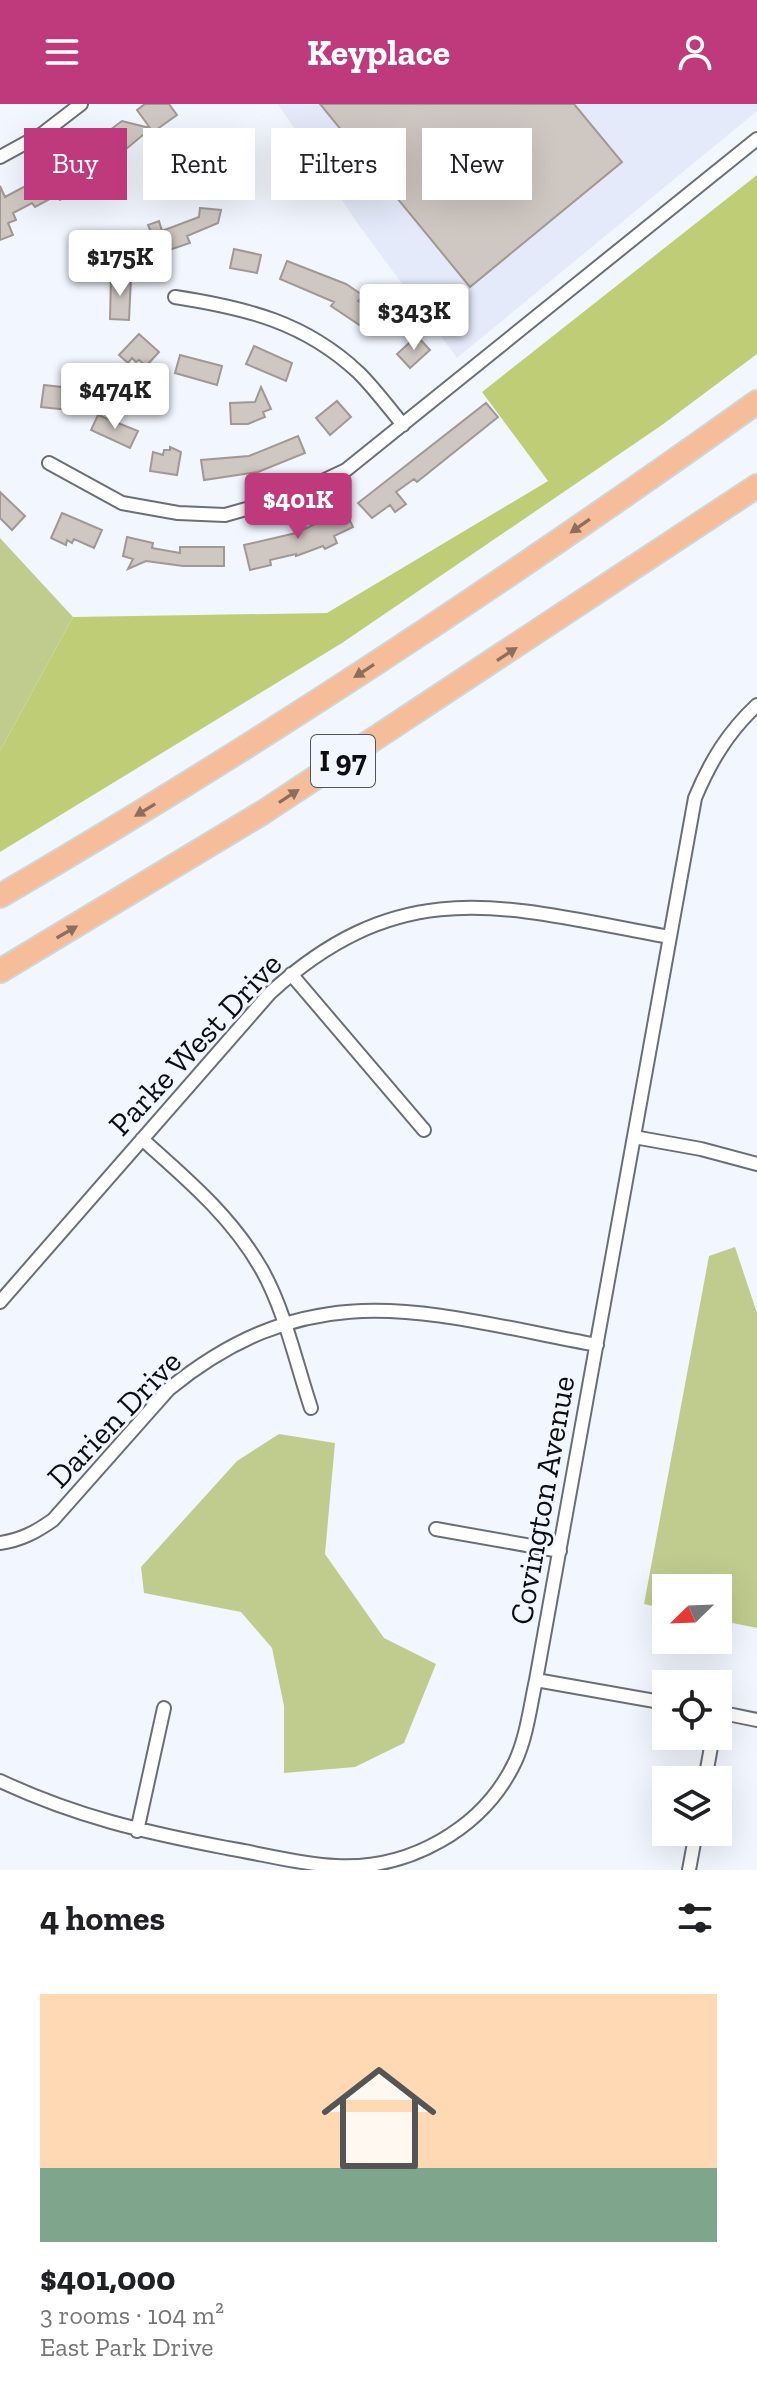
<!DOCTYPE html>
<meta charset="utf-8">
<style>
:root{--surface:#fff;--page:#f2f2f2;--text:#202124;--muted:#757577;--line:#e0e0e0;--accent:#bf3a7d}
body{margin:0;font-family:"Zilla Slab",serif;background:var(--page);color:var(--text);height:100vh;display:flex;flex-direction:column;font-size:30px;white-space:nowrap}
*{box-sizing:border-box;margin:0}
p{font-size:26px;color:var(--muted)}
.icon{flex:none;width:44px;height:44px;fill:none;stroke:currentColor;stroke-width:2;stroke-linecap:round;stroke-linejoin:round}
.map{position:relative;height:1766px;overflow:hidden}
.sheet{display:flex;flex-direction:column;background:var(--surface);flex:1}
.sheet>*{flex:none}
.hud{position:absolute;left:24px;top:24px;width:710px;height:72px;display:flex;gap:16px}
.needle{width:52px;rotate:247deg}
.fabs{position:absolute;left:652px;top:1470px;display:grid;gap:16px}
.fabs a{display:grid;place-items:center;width:80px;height:80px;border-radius:0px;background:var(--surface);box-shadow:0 8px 32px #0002;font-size:40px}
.price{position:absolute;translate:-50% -68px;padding:0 18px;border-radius:8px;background:#fff;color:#222;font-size:26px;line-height:52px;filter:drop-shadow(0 2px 4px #0008)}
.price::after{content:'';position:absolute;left:50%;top:48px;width:24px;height:18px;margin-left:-12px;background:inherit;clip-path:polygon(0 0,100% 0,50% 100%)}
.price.selected{background:var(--accent);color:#fff}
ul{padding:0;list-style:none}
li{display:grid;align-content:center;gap:16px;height:424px;padding:0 40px}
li+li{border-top:2px solid var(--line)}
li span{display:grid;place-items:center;height:248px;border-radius:0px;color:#555}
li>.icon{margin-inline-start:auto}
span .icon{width:144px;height:144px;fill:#fffc;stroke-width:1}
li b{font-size:34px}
h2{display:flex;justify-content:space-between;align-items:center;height:96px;padding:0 40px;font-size:34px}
.pill{padding:0 28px;border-radius:0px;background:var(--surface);box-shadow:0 8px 32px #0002;font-size:28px;line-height:72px}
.pill.selected{background:var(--accent);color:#fff}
header{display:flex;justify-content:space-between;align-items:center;height:104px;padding:0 40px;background:var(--accent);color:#fff;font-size:36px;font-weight:700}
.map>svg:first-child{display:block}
</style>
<header><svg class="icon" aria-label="menu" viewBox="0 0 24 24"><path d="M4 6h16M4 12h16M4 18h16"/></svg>Keyplace<svg class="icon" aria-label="person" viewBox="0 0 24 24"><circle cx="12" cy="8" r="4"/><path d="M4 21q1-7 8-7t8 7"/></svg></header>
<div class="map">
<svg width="757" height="1766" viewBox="0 0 757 1766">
<rect width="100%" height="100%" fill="#f2f6fe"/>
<path fill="#e4eaf9" d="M 278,0 L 757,0 L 757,7 L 457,254 L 358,120 Z"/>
<path fill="#c0cc8e" d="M 0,434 L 73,513 L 0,647 Z
M 735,1143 L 757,1209 L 757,1524 L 718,1516 L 718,1484 L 666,1484 L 666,1505 L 644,1500 L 709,1152 Z
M 279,1330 L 335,1339 L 325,1450 L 384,1534 L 436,1560 L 404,1639 L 355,1663 L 284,1669 L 284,1602 L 272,1544 L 241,1508 L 144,1489 L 141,1463 L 237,1357 Z"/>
<path fill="#bfce76" d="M 757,71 L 757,250 L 662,321 L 342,539 L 0,748 L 0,647 L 73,513 L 327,509 L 548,377 L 482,288 Z"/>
<path fill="#cfc7c2" stroke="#a19894" stroke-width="2" d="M 145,0 L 169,0 L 177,11 L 153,28 L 150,25 L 125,46 L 121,42 L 101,57 L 104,62 L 81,78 L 65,56 L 87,43 L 122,17 L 150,24 L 137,6 Z
M 320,0 L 574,0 L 622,58 L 470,183 Z
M 46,71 L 54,85 L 73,72 L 81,84 L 60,96 L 57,91 L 35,103 L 32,99 L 13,109 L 16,116 L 8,119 L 13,131 L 0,136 L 0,82 L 5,93 Z
M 200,104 L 221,106 L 218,119 L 187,132 L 190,139 L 169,146 L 170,150 L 162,153 L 160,149 L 149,153 L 142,134 L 152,130 L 148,121 L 159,117 L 162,127 L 199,113 Z
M 234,145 L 261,151 L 257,169 L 230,164 Z
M 287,157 L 346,180 L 364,192 L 358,197 L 378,210 L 367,226 L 331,202 L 334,198 L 280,175 Z
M 111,172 L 131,173 L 129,216 L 110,215 Z
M 139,230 L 159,248 L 146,262 L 139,256 L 136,258 L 132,254 L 128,259 L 119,251 Z
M 417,232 L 430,246 L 410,264 L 397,250 Z
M 254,242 L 292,259 L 286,277 L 246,260 Z
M 180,251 L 222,262 L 217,281 L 175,269 Z
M 44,281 L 71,284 L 69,306 L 41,303 Z
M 261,283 L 271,305 L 263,308 L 265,313 L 248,320 L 231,320 L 230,299 L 255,298 Z
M 337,297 L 351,313 L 330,331 L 316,314 Z
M 486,299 L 498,313 L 417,378 L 414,375 L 396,388 L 406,400 L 395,408 L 390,401 L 372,414 L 358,399 Z
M 98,311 L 138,327 L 130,344 L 91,326 Z
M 298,332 L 305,349 L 258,368 L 204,376 L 201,356 L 249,352 Z
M 170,343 L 181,348 L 177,371 L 150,367 L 153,348 L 163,351 L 164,346 L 170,346 Z
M 0,388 L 25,412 L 12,426 L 0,414 Z
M 345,406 L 353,423 L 334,432 L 337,439 L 325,445 L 323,442 L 296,452 L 296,450 L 270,456 L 271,461 L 250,466 L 244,441 L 296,429 Z
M 62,409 L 102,426 L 94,444 L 74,435 L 72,439 L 67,436 L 66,441 L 51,434 Z
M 127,433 L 153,439 L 152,444 L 180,449 L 180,443 L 224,443 L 224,462 L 183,462 L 146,457 L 128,465 L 133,455 L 123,452 Z"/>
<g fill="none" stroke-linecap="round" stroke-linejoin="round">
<defs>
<path id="street" d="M 0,53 L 42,30 L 81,0
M 175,193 C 246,204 305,218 359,269 C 375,285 389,304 403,321
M 49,359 L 122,399 L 178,409 L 225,411 L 289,393 L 346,366 L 757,35
M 291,870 L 424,1026
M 634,1033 L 701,1045 L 757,1060
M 142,1035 C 187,1075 232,1113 262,1166 C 285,1207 296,1259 311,1304
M 0,1198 L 270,889 C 405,766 509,804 670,833
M 436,1425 L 560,1447
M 0,1439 C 21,1436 36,1428 53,1416 L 169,1285 C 316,1166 429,1210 597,1241
M 536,1576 L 666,1599
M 718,1608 L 757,1616
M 705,1676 L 713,1632
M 0,1677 C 77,1713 144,1728 227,1744 C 263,1750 299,1760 336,1762 C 409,1766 483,1725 515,1658 C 527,1632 530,1603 536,1576 L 695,694 C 710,658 728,628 757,601
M 137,1727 L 164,1604
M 689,1766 L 696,1728"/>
<path id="highway" d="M 0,792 C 261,640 512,473 757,298
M 0,867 L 262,709 L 757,382"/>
</defs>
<use href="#street" stroke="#6b6e76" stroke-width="16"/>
<use href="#highway" stroke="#d3d4d4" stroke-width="26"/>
<use href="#street" stroke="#fff" stroke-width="12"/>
<use href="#highway" stroke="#f6bd9b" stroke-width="22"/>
</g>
<defs><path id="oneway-solid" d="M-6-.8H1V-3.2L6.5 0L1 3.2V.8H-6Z" transform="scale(2)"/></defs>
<g fill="#8d6e5d">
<use href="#oneway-solid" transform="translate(580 422) rotate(145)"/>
<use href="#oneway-solid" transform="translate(507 550) rotate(-33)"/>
<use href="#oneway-solid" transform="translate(364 567) rotate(147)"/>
<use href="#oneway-solid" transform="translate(289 692) rotate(-33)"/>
<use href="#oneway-solid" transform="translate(145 706) rotate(149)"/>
<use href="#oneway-solid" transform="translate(67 828) rotate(-30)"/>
</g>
<g text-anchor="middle" stroke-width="6" stroke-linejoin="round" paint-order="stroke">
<rect fill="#f2f6fe" stroke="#525458" stroke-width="2" x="311" y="631" width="64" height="52" rx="6"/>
<g font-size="30" font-weight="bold" fill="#0d0e11">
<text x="343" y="667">I 97</text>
</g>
<g font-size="32" fill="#0d0e11" stroke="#f2f6fe">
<text transform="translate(195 940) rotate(-47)" y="11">Parke West Drive</text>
<text transform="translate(114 1315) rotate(-46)" y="11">Darien Drive</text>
<text transform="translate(542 1396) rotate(-80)" y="11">Covington Avenue</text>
</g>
</g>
</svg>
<div class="fabs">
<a><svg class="needle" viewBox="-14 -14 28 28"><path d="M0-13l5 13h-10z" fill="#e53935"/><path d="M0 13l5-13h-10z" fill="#757577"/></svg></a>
<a><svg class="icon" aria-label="locate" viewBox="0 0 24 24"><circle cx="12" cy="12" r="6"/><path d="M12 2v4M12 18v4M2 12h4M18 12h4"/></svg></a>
<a><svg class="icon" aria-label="layers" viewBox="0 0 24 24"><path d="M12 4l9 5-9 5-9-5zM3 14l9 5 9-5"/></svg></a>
</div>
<b class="price" style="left:120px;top:194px">$175K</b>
<b class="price" style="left:414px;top:248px">$343K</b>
<b class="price" style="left:115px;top:327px">$474K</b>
<b class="price selected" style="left:298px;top:437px">$401K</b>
<div class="hud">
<a class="pill selected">Buy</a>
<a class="pill">Rent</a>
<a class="pill">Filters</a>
<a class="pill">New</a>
</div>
</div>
<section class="sheet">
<h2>4 homes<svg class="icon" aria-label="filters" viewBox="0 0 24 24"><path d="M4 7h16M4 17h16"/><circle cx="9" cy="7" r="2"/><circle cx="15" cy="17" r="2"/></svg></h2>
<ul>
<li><span style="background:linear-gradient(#ffd9b3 70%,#7fa58c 0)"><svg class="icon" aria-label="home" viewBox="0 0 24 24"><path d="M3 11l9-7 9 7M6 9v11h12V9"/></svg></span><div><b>$401,000</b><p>3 rooms · 104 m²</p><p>East Park Drive</p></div></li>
</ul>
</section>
